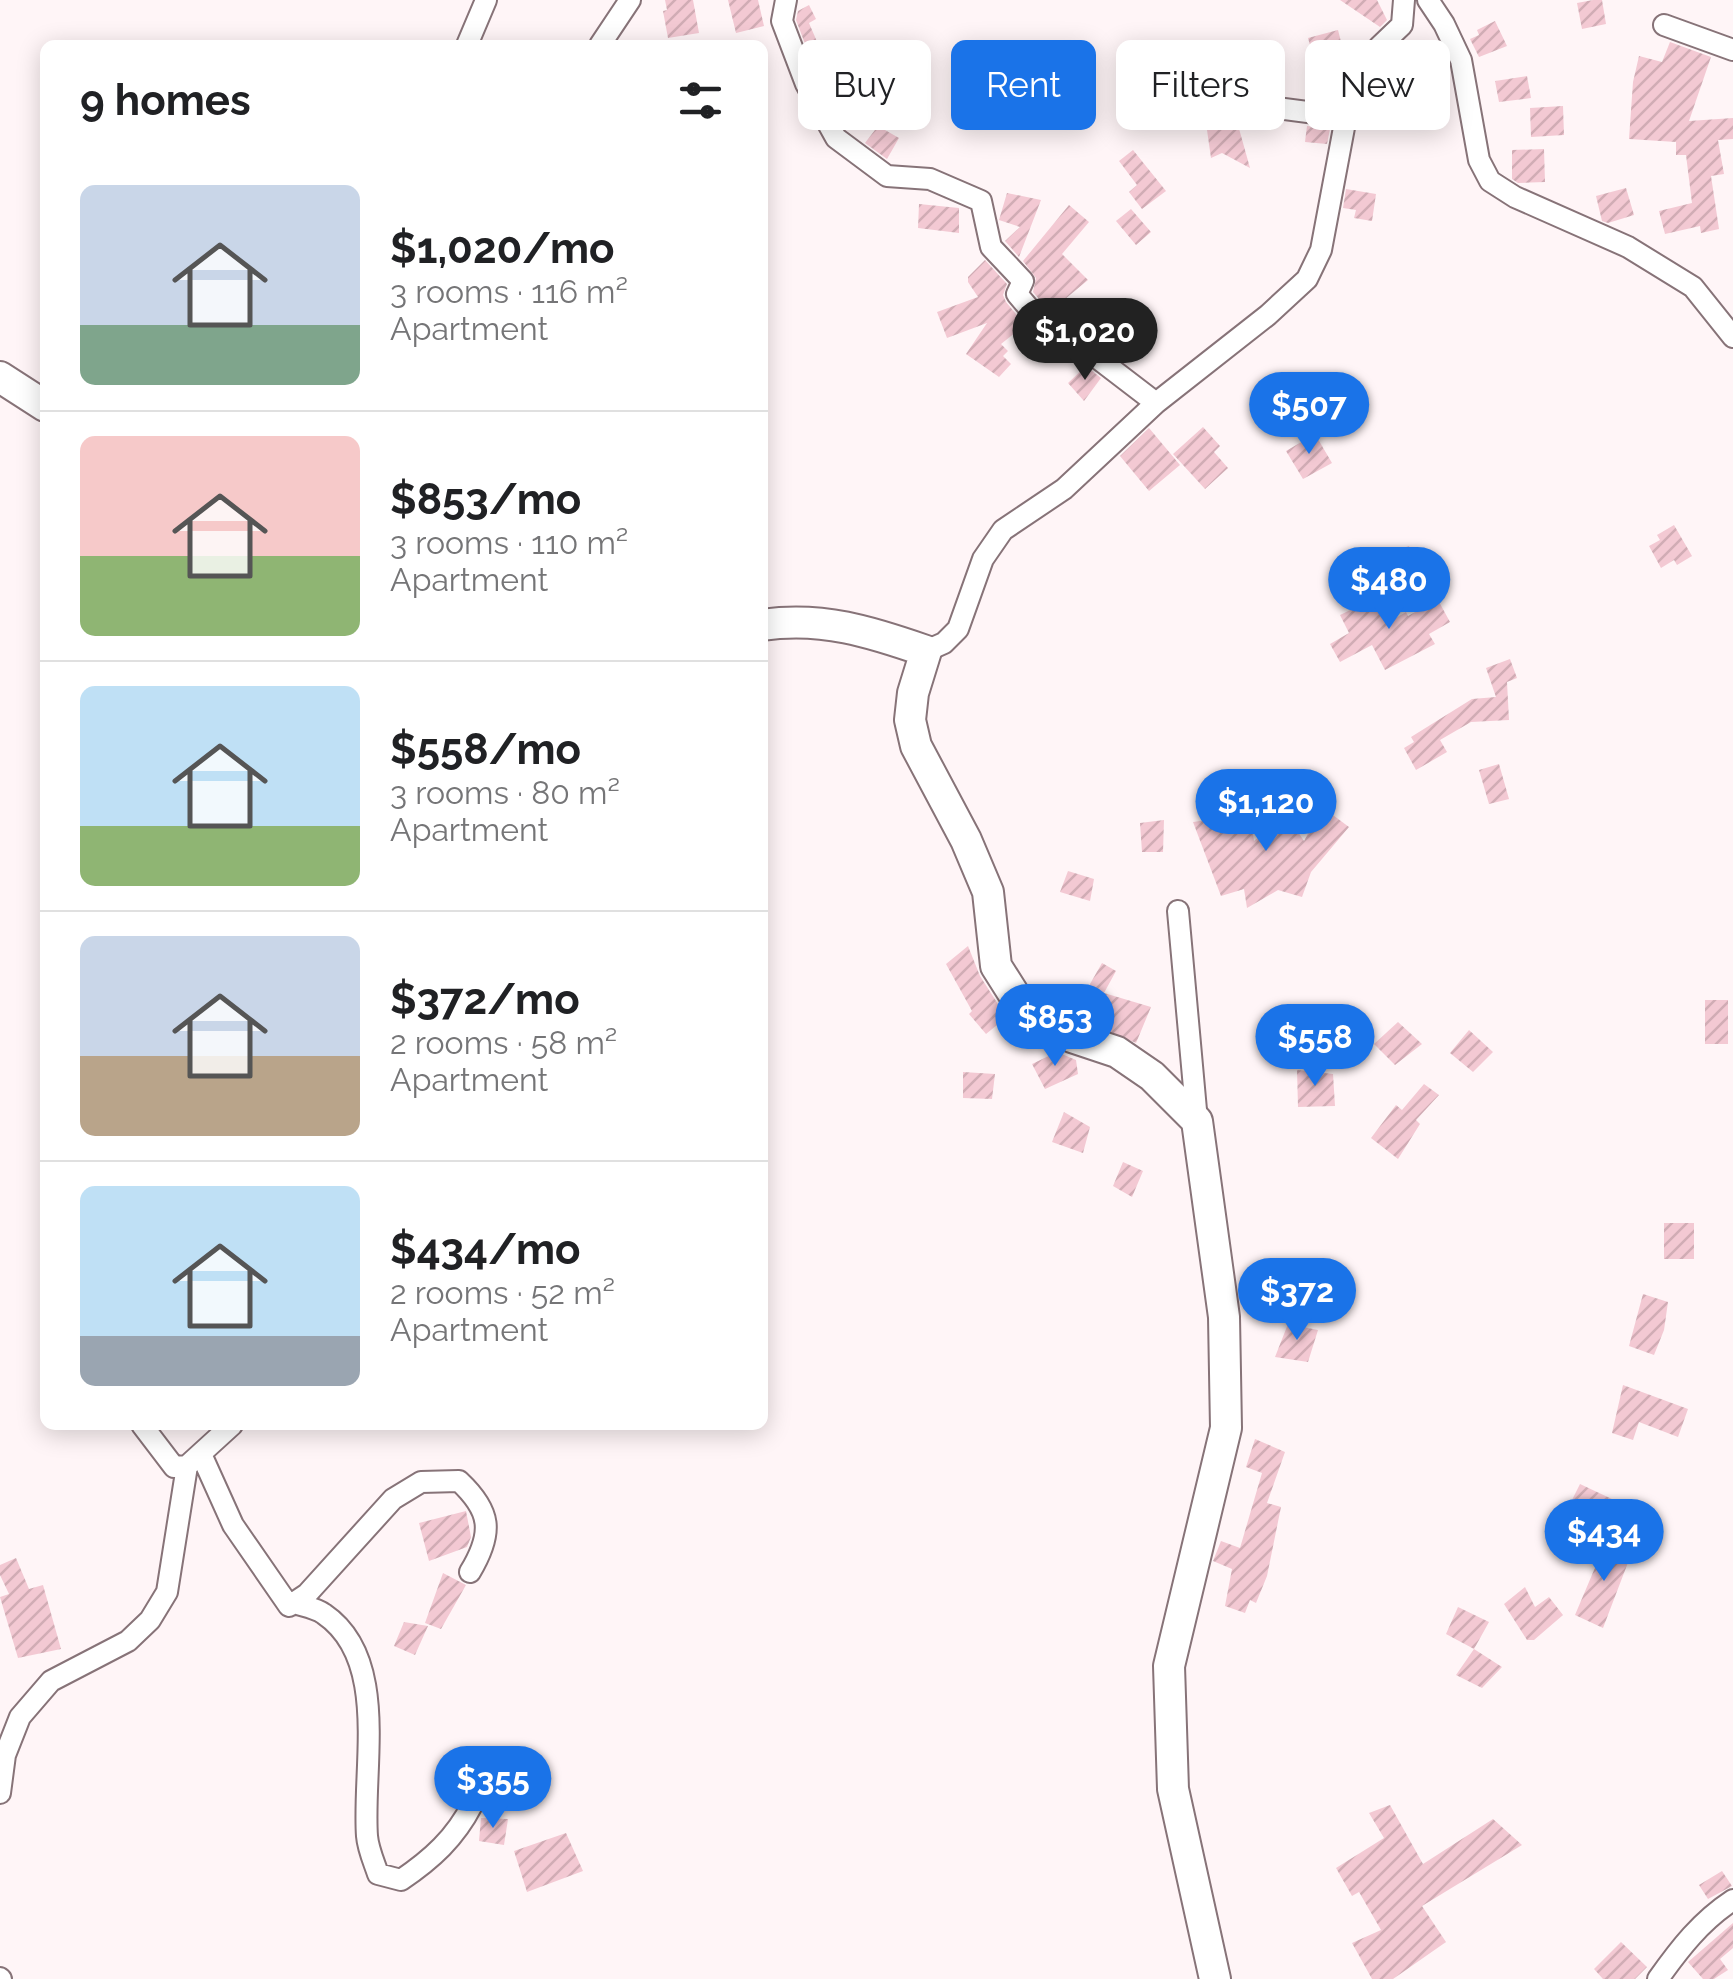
<!DOCTYPE html>
<meta charset="utf-8">
<style>
:root{--surface:#fff;--page:#f6f6f6;--text:#202124;--muted:#757577;--line:#e0e0e0;--accent:#1a73e8}
body{margin:0;font-family:Raleway,sans-serif;background:var(--page);color:var(--text);height:100vh;display:flex;flex-direction:column;font-size:38px;white-space:nowrap}
*{box-sizing:border-box;margin:0}
p{font-size:32px;color:var(--muted)}
.icon{flex:none;width:55px;height:55px;fill:none;stroke:currentColor;stroke-width:2;stroke-linecap:round;stroke-linejoin:round}
.map{position:relative;flex:1;overflow:hidden}
.panel{position:absolute;left:40px;top:40px;width:728px;height:1390px;display:flex;flex-direction:column;background:var(--surface);border-radius:15px;box-shadow:0 5px 25px #0003}
.panel>*{flex:none}
.guide{position:absolute;left:798px;top:40px;width:785px;height:90px;display:flex;gap:20px}
.price{position:absolute;translate:-50% -85px;padding:0 22px;border-radius:35px;background:var(--accent);color:#fff;font-size:32px;line-height:65px;filter:drop-shadow(0 2px 5px #0008)}
.price::after{content:'';position:absolute;left:50%;top:60px;width:30px;height:22px;margin-left:-15px;background:inherit;clip-path:polygon(0 0,100% 0,50% 100%)}
.price.active{background:#222;color:#fff}
ul{padding:0;list-style:none}
li{display:flex;align-items:center;gap:30px;height:250px;padding:0 40px}
li+li{border-top:2px solid var(--line)}
li span{display:grid;place-items:center;flex:none;width:280px;height:200px;border-radius:15px;color:#555}
li>.icon{margin-inline-start:auto}
span .icon{width:120px;height:120px;fill:#fffc;stroke-width:1}
li b{font-size:42px}
h2{display:flex;justify-content:space-between;align-items:center;height:120px;padding:0 40px;font-size:42px}
.chip{padding:0 35px;border-radius:15px;background:var(--surface);box-shadow:0 5px 25px #0003;font-size:35px;line-height:90px}
.chip.active{background:var(--accent);color:#fff}
.map>svg:first-child{display:block}
</style>
<div class="map">
<svg width="1733" height="1979" viewBox="0 0 1733 1979">
<defs>
<pattern id="building-hatch" width="6" height="6" patternUnits="userSpaceOnUse" patternTransform="scale(2.5)"><rect width="6" height="6" fill="#f3c9d3"/><path d="M-1 1l2-2M0 6l6-6M5 7l2-2" fill="none" stroke="#d1acb5"/></pattern>
</defs>
<rect width="100%" height="100%" fill="#fff5f7"/>
<path fill="url(#building-hatch)" d="M 665,0 L 693,0 L 699,33 L 668,38 L 663,11 L 667,10 Z
M 728,0 L 758,0 L 764,26 L 736,33 Z
M 1340,0 L 1377,0 L 1387,20 L 1380,27 Z
M 1593,0 L 1602,0 L 1606,24 L 1582,29 L 1577,3 Z
M 809,5 L 816,19 L 809,23 L 830,72 L 825,74 L 839,98 L 832,102 L 818,78 L 796,20 L 798,11 Z
M 1495,21 L 1507,46 L 1479,57 L 1470,39 L 1479,35 L 1477,30 Z
M 1338,30 L 1349,73 L 1329,78 L 1322,53 L 1313,56 L 1308,38 Z
M 1670,42 L 1711,57 L 1689,121 L 1733,118 L 1733,139 L 1718,140 L 1724,174 L 1711,176 L 1719,229 L 1701,233 L 1700,226 L 1665,234 L 1659,211 L 1692,203 L 1686,155 L 1676,155 L 1676,142 L 1629,139 L 1633,82 L 1639,56 L 1662,62 Z
M 1527,76 L 1531,98 L 1499,102 L 1495,81 Z
M 1563,106 L 1564,135 L 1531,137 L 1530,108 Z
M 1238,125 L 1250,168 L 1222,153 L 1211,158 L 1207,130 Z
M 878,126 L 899,138 L 887,159 L 865,143 Z
M 1307,126 L 1330,129 L 1327,144 L 1305,142 Z
M 1544,149 L 1545,182 L 1518,183 L 1512,179 L 1512,150 Z
M 1133,150 L 1166,191 L 1142,209 L 1129,192 L 1137,185 L 1119,161 Z
M 1626,188 L 1634,215 L 1608,223 L 1602,221 L 1596,196 Z
M 1346,189 L 1376,194 L 1372,221 L 1354,218 L 1356,210 L 1343,208 Z
M 1007,193 L 1041,200 L 1019,257 L 1005,241 L 1020,227 L 999,220 Z
M 919,204 L 959,208 L 959,233 L 918,228 Z
M 1069,205 L 1089,222 L 1062,254 L 1088,280 L 1059,304 L 1056,301 L 1047,308 L 1033,292 L 1036,278 L 1023,261 Z
M 1131,209 L 1151,232 L 1136,245 L 1116,221 Z
M 985,260 L 1007,284 L 1003,295 L 1006,302 L 1025,325 L 1001,344 L 1008,351 L 1003,356 L 1011,364 L 999,377 L 966,354 L 987,323 L 947,338 L 937,312 L 978,297 L 968,282 L 968,277 Z
M 1086,366 L 1101,378 L 1084,401 L 1068,383 Z
M 1342,384 L 1356,394 L 1343,410 L 1330,399 Z
M 1203,427 L 1220,446 L 1214,452 L 1228,468 L 1205,489 L 1173,454 Z
M 1149,428 L 1180,465 L 1149,491 L 1120,456 Z
M 1315,434 L 1332,463 L 1303,479 L 1286,451 Z
M 1674,525 L 1692,556 L 1677,565 L 1674,560 L 1661,568 L 1649,546 L 1660,540 L 1657,535 Z
M 1409,546 L 1417,565 L 1393,574 L 1386,554 Z
M 1377,597 L 1389,622 L 1406,612 L 1408,616 L 1438,600 L 1450,622 L 1429,634 L 1435,644 L 1385,670 L 1372,645 L 1340,662 L 1330,644 L 1349,633 L 1340,615 Z
M 1510,659 L 1517,678 L 1507,682 L 1509,720 L 1471,722 L 1440,740 L 1447,752 L 1416,770 L 1404,748 L 1414,742 L 1411,737 L 1472,699 L 1496,697 L 1486,668 Z
M 1499,764 L 1509,799 L 1489,804 L 1479,770 Z
M 1322,807 L 1349,827 L 1311,872 L 1302,897 L 1278,890 L 1247,908 L 1244,889 L 1221,896 L 1193,822 L 1250,814 L 1254,841 L 1286,814 L 1304,841 Z
M 1164,820 L 1163,852 L 1142,852 L 1140,823 Z
M 1068,871 L 1094,879 L 1090,901 L 1060,892 Z
M 968,946 L 980,976 L 1003,1012 L 1002,1021 L 986,1034 L 969,1014 L 972,1011 L 946,964 Z
M 1102,963 L 1116,971 L 1104,993 L 1151,1007 L 1136,1043 L 1058,1009 L 1070,990 L 1082,998 Z
M 1705,1000 L 1728,1000 L 1728,1044 L 1705,1044 Z
M 1398,1022 L 1422,1044 L 1395,1065 L 1374,1044 Z
M 1469,1030 L 1493,1052 L 1473,1072 L 1450,1053 Z
M 1057,1052 L 1076,1060 L 1078,1074 L 1045,1089 L 1032,1064 Z
M 1297,1070 L 1333,1074 L 1335,1106 L 1298,1107 Z
M 963,1072 L 995,1074 L 992,1099 L 963,1098 Z
M 1424,1084 L 1439,1095 L 1416,1120 L 1420,1124 L 1398,1159 L 1371,1138 L 1396,1105 L 1402,1110 Z
M 1064,1112 L 1090,1127 L 1083,1153 L 1052,1142 Z
M 1123,1162 L 1143,1171 L 1132,1197 L 1113,1186 Z
M 1664,1223 L 1694,1223 L 1694,1259 L 1664,1259 Z
M 1643,1294 L 1668,1302 L 1664,1330 L 1654,1355 L 1629,1346 Z
M 1288,1324 L 1318,1330 L 1308,1362 L 1275,1357 Z
M 1623,1385 L 1688,1409 L 1678,1437 L 1639,1422 L 1633,1440 L 1612,1433 Z
M 1255,1439 L 1285,1452 L 1267,1503 L 1281,1507 L 1267,1576 L 1256,1603 L 1250,1600 L 1245,1613 L 1225,1606 L 1232,1569 L 1213,1561 L 1221,1541 L 1240,1548 L 1262,1473 L 1246,1467 Z
M 1580,1484 L 1614,1500 L 1603,1529 L 1565,1514 Z
M 466,1511 L 471,1537 L 467,1547 L 429,1561 L 419,1523 Z
M 1608,1537 L 1632,1552 L 1603,1628 L 1575,1615 Z
M 16,1558 L 29,1589 L 43,1585 L 61,1649 L 18,1658 L 0,1597 L 9,1594 L 0,1575 L 0,1565 Z
M 443,1573 L 466,1585 L 441,1629 L 425,1623 Z
M 1525,1587 L 1535,1607 L 1549,1597 L 1563,1615 L 1534,1640 L 1527,1640 L 1504,1604 Z
M 1458,1607 L 1489,1622 L 1474,1649 L 1446,1634 Z
M 404,1622 L 428,1626 L 415,1655 L 394,1646 Z
M 1474,1649 L 1502,1667 L 1482,1688 L 1456,1675 Z
M 487,1757 L 479,1793 L 449,1793 L 454,1758 Z
M 1390,1805 L 1423,1864 L 1493,1819 L 1522,1845 L 1422,1906 L 1446,1942 L 1393,1979 L 1372,1979 L 1352,1943 L 1381,1930 L 1359,1892 L 1352,1896 L 1336,1868 L 1384,1838 L 1369,1813 Z
M 481,1818 L 508,1819 L 504,1845 L 479,1841 Z
M 566,1833 L 583,1871 L 527,1892 L 514,1851 Z
M 1722,1871 L 1732,1886 L 1708,1899 L 1699,1885 Z
M 1733,1923 L 1733,1948 L 1720,1959 L 1728,1970 L 1714,1979 L 1703,1979 L 1688,1962 Z
M 1621,1942 L 1647,1967 L 1635,1979 L 1603,1979 L 1594,1969 Z"/>
<g fill="none" stroke-linecap="round" stroke-linejoin="round">
<defs>
<path id="street" d="M 786,0 L 782,21 L 806,84 L 836,138 L 887,176 L 930,179 L 981,201 L 991,247 L 1023,281 L 1017,294 L 1044,326 L 1062,331 L 1156,403
M 1428,0 L 1444,24 L 1461,60 L 1479,160 L 1490,181 L 1515,197 L 1628,247 L 1693,287 L 1733,337
M 1664,25 L 1733,50
M 467,45 L 486,0
M 600,45 L 630,0
M 1184,96 L 1346,117
M 926,651 L 944,643 L 958,629 L 983,559 L 1003,530 L 1064,489 L 1156,403 L 1268,315 L 1307,279 L 1321,250 L 1346,117 L 1379,47 L 1402,25 L 1404,0
M 1178,911 L 1197,1121
M 142,1425 L 174,1467 L 187,1466
M 201,1454 L 233,1525 L 289,1606 L 307,1594 L 393,1499 L 421,1482 L 459,1481 C 491,1511 494,1532 470,1572
M 294,1603 C 303,1606 316,1608 324,1614 C 390,1659 362,1768 367,1836 C 368,1849 374,1862 378,1874 L 401,1880 C 432,1859 455,1838 472,1805
M 0,1793 L 5,1755 L 20,1717 L 51,1681 L 128,1641 L 150,1620 L 167,1592 L 187,1466 L 232,1425
M 0,1978 L 1,1979
M 1658,1979 C 1680,1948 1701,1921 1733,1900"/>
<path id="secondary" d="M 0,377 L 45,406
M 762,625 C 822,616 871,632 926,651 L 913,693 L 910,720 L 916,746 L 966,840 L 988,892 L 996,966 L 1027,1015 L 1072,1037 L 1117,1052 L 1152,1076 L 1197,1121 L 1224,1317 L 1226,1428 L 1169,1666 L 1173,1789 L 1215,1979"/>
</defs>
<use href="#street" stroke="#877378" stroke-width="24"/>
<use href="#secondary" stroke="#877378" stroke-width="34"/>
<use href="#street" stroke="#fff" stroke-width="20"/>
<use href="#secondary" stroke="#fff" stroke-width="30"/>
</g>
</svg>
<b class="price active" style="left:1085px;top:383px">$1,020</b>
<b class="price" style="left:1309px;top:457px">$507</b>
<b class="price" style="left:1389px;top:632px">$480</b>
<b class="price" style="left:1266px;top:854px">$1,120</b>
<b class="price" style="left:1055px;top:1069px">$853</b>
<b class="price" style="left:1315px;top:1089px">$558</b>
<b class="price" style="left:1297px;top:1343px">$372</b>
<b class="price" style="left:1604px;top:1584px">$434</b>
<b class="price" style="left:493px;top:1831px">$355</b>
<div class="guide">
<a class="chip">Buy</a>
<a class="chip active">Rent</a>
<a class="chip">Filters</a>
<a class="chip">New</a>
</div>
<section class="panel">
<h2>9 homes<svg class="icon" aria-label="filters" viewBox="0 0 24 24"><path d="M4 7h16M4 17h16"/><circle cx="9" cy="7" r="2"/><circle cx="15" cy="17" r="2"/></svg></h2>
<ul>
<li><span style="background:linear-gradient(#c9d6e8 70%,#7fa58c 0)"><svg class="icon" aria-label="home" viewBox="0 0 24 24"><path d="M3 11l9-7 9 7M6 9v11h12V9"/></svg></span><div><b>$1,020/mo</b><p>3 rooms · 116 m²</p><p>Apartment</p></div></li>
<li><span style="background:linear-gradient(#f6c9c9 60%,#8fb573 0)"><svg class="icon" aria-label="home" viewBox="0 0 24 24"><path d="M3 11l9-7 9 7M6 9v11h12V9"/></svg></span><div><b>$853/mo</b><p>3 rooms · 110 m²</p><p>Apartment</p></div></li>
<li><span style="background:linear-gradient(#bfe0f5 70%,#8fb573 0)"><svg class="icon" aria-label="home" viewBox="0 0 24 24"><path d="M3 11l9-7 9 7M6 9v11h12V9"/></svg></span><div><b>$558/mo</b><p>3 rooms · 80 m²</p><p>Apartment</p></div></li>
<li><span style="background:linear-gradient(#c9d6e8 60%,#b9a48a 0)"><svg class="icon" aria-label="home" viewBox="0 0 24 24"><path d="M3 11l9-7 9 7M6 9v11h12V9"/></svg></span><div><b>$372/mo</b><p>2 rooms · 58 m²</p><p>Apartment</p></div></li>
<li><span style="background:linear-gradient(#bfe0f5 75%,#9aa5b1 0)"><svg class="icon" aria-label="home" viewBox="0 0 24 24"><path d="M3 11l9-7 9 7M6 9v11h12V9"/></svg></span><div><b>$434/mo</b><p>2 rooms · 52 m²</p><p>Apartment</p></div></li>
</ul>
</section>
</div>
